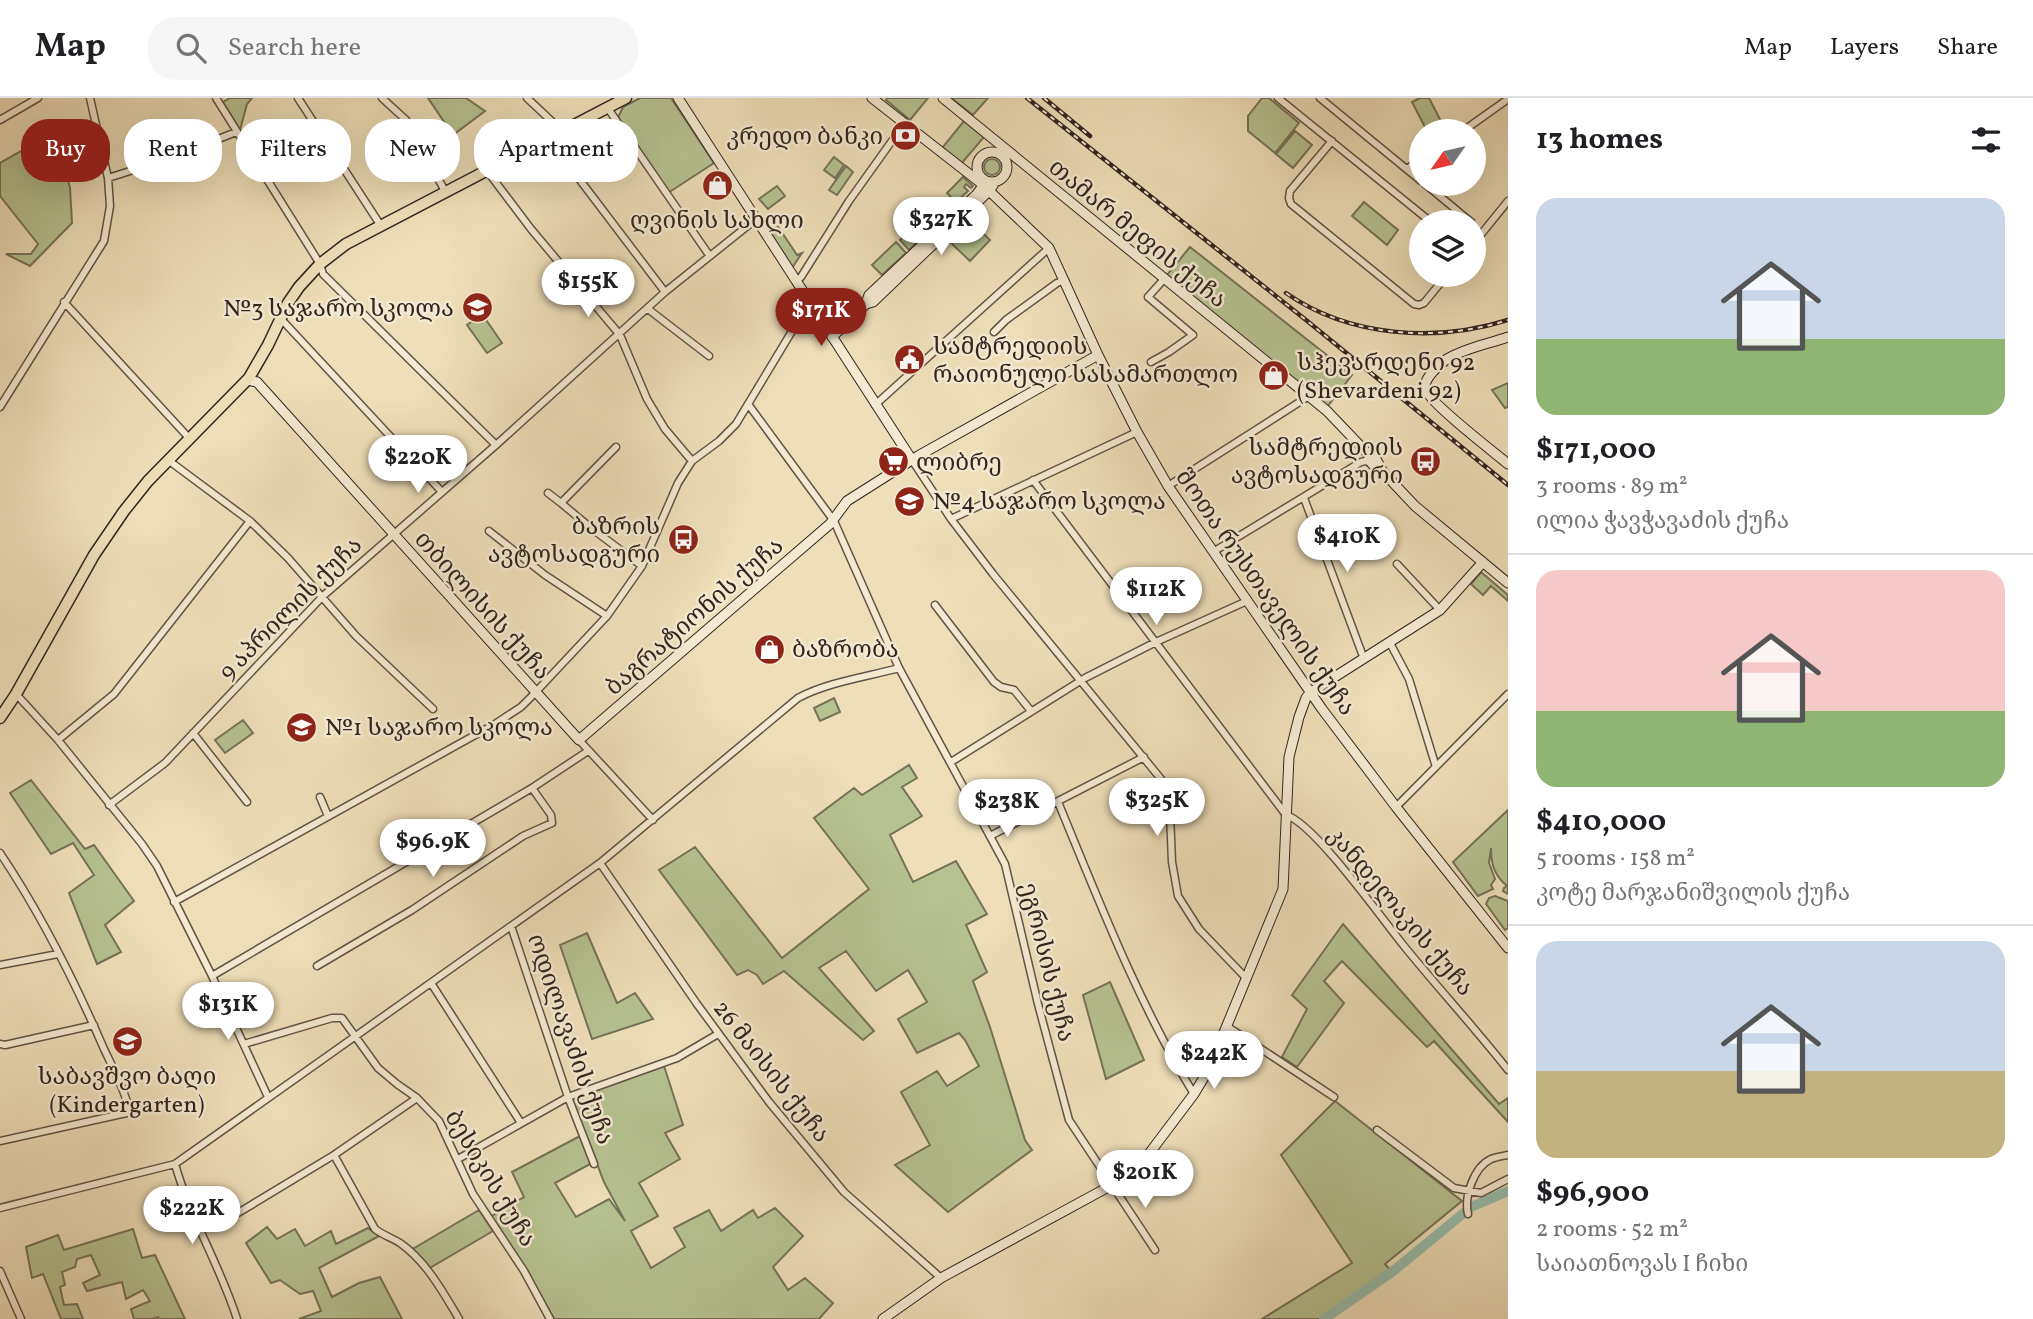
<!DOCTYPE html>
<meta charset="utf-8">
<style>
:root{--surface:#fff;--page:#f6f6f6;--text:#202124;--muted:#757577;--line:#e0e0e0;--accent:#8f2418}
body{margin:0;font-family:Vollkorn,"Noto Serif Georgian",serif;background:var(--page);color:var(--text);height:100vh;display:flex;flex-direction:column;font-size:26px;white-space:nowrap}
*{box-sizing:border-box;margin:0}
p{font-size:23px;color:var(--muted)}
.icon{flex:none;width:38px;height:38px;fill:none;stroke:currentColor;stroke-width:2;stroke-linecap:round;stroke-linejoin:round}
.map{position:relative;flex:1;overflow:hidden}
.details{display:flex;flex-direction:column;background:var(--surface);width:525px}
.details>*{flex:none}
.hud{position:absolute;left:21px;top:21px;width:665px;height:63px;display:flex;gap:14px}
.needle{width:46px;rotate:236deg}
.buttons{position:absolute;left:1409px;top:21px;display:grid;gap:14px}
.buttons a{display:grid;place-items:center;width:77px;height:77px;border-radius:50%;background:var(--surface);box-shadow:0 7px 28px #0002;font-size:35px}
.price{position:absolute;translate:-50% -60px;padding:0 16px;border-radius:24px;background:#fff;color:#222;font-size:23px;line-height:46px;filter:drop-shadow(0 2px 4px #0008)}
.price::after{content:'';position:absolute;left:50%;top:42px;width:21px;height:16px;margin-left:-10px;background:inherit;clip-path:polygon(0 0,100% 0,50% 100%)}
.price.active{background:var(--accent);color:#fff}
ul{padding:0;list-style:none}
li{display:grid;align-content:center;gap:14px;height:371px;padding:0 28px}
li+li{border-top:2px solid var(--line)}
li span{display:grid;place-items:center;height:217px;border-radius:21px;color:#555}
li>.icon{margin-inline-start:auto}
span .icon{width:126px;height:126px;fill:#fffc;stroke-width:1}
li b{font-size:30px}
h2{display:flex;justify-content:space-between;align-items:center;height:84px;padding:0 28px;font-size:30px}
.pill{padding:0 24px;border-radius:28px;background:var(--surface);box-shadow:0 7px 28px #0002;font-size:24px;line-height:63px}
.pill.active{background:var(--accent);color:#fff}
header{display:flex;align-items:center;gap:42px;box-sizing:border-box;height:98px;padding:0 35px;background:var(--surface);border-bottom:2px solid var(--line)}
header strong{font-size:33px}
nav{display:flex;gap:38px;margin-inline-start:auto;font-size:24px}
.search{width:490px;height:63px;background:var(--page);display:flex;align-items:center;gap:18px;box-sizing:border-box;padding:0 24px;border-radius:28px;color:var(--muted);font-size:26px}
main{display:flex;flex:1;min-height:0}
.map>svg:first-child{display:block}
</style>
<header>
<strong>Map</strong>
<div class="search"><svg class="icon" aria-label="search" viewBox="0 0 24 24"><circle cx="10" cy="10" r="6"/><path d="M15 15l6 6"/></svg>Search here</div>
<nav><a>Map</a><a>Layers</a><a>Share</a></nav>
</header>
<main>
<div class="map">
<svg width="1508" height="1221" viewBox="0 0 1508 1221">
<rect width="100%" height="100%" fill="#eedfb8"/>
<filter id="stains"><feTurbulence type="fractalNoise" baseFrequency=".00286" numOctaves="4"/><feColorMatrix values="0 0 0 0 .2 0 0 0 0 .09 0 0 0 0 .02 0 0 0 .5 -.17"/></filter>
<radialGradient id="worn" r=".72"><stop offset=".6" stop-color="#630" stop-opacity="0"/><stop offset="1" stop-color="#630" stop-opacity=".3"/></radialGradient>
<path fill="#b6c290" stroke="#747358" stroke-width="2" d="M 230,0 L 252,0 L 247,6 L 240,32 L 223,4 Z
M 428,0 L 466,0 L 485,13 L 453,37 Z
M 640,0 L 671,0 L 714,65 L 668,95 L 617,22 L 623,9 Z
M 887,0 L 928,0 L 910,22 L 886,2 Z
M 951,0 L 988,0 L 973,17 Z
M 1262,0 L 1269,0 L 1299,25 L 1275,55 L 1248,33 L 1248,18 Z
M 1420,0 L 1429,0 L 1446,33 L 1427,33 L 1412,4 Z
M 964,23 L 984,39 L 961,66 L 942,50 Z
M 1295,33 L 1312,47 L 1293,70 L 1276,56 Z
M 55,34 L 70,90 L 72,125 L 30,168 L 6,156 L 31,156 L 38,146 L 0,98 L 0,65 Z
M 834,59 L 844,67 L 835,80 L 824,72 Z
M984 69a8 8 0 1 1 16 0a8 8 0 1 1-16 0Z
M 846,68 L 853,74 L 837,97 L 829,92 Z
M 963,79 L 973,88 L 971,90 L 966,86 L 964,89 L 968,93 L 956,104 L 947,95 Z
M 777,88 L 785,98 L 768,111 L 759,101 Z
M 950,100 L 956,106 L 930,130 L 923,123 Z
M 1364,104 L 1398,132 L 1387,147 L 1352,118 Z
M 773,121 L 797,157 L 802,155 L 792,170 L 764,127 Z
M 969,122 L 990,142 L 970,163 L 949,143 Z
M 920,123 L 929,132 L 909,152 L 900,142 Z
M 896,144 L 906,155 L 882,177 L 872,167 Z
M 1190,149 L 1352,277 L 1327,309 L 1166,178 Z
M 482,216 L 502,245 L 487,255 L 467,227 Z
M 1508,285 L 1508,309 L 1505,310 L 1492,292 Z
M 1481,474 L 1508,497 L 1508,503 L 1491,488 L 1483,497 L 1471,486 Z
M 834,600 L 840,614 L 820,623 L 814,610 Z
M 243,622 L 253,635 L 225,655 L 215,642 Z
M 909,667 L 917,680 L 902,689 L 922,718 L 890,737 L 913,784 L 956,763 L 987,816 L 966,827 L 987,874 L 973,883 L 990,929 L 1025,1042 L 1032,1052 L 948,1114 L 895,1067 L 930,1047 L 901,994 L 937,973 L 947,988 L 979,968 L 965,942 L 959,935 L 917,955 L 898,921 L 927,904 L 908,872 L 876,893 L 846,853 L 819,870 L 874,933 L 863,942 L 784,873 L 763,886 L 757,877 L 748,872 L 737,877 L 659,772 L 695,749 L 782,860 L 869,791 L 814,720 L 854,690 L 862,697 Z
M 31,682 L 85,751 L 94,747 L 134,803 L 105,827 L 121,854 L 97,866 L 69,795 L 94,777 L 73,745 L 51,756 L 10,695 Z
M 1508,712 L 1508,796 L 1503,793 L 1504,790 L 1507,788 C 1494,777 1491,766 1491,750 L 1489,765 L 1495,781 L 1491,787 L 1493,791 L 1478,798 L 1453,764 Z
M 1495,798 L 1508,803 L 1508,830 L 1505,832 L 1486,806 L 1489,800 Z
M 1343,826 L 1499,1006 L 1508,1000 L 1508,1024 L 1434,943 L 1427,949 L 1342,863 L 1324,883 L 1344,905 L 1297,969 L 1282,959 L 1307,911 L 1292,897 Z
M 587,835 L 617,905 L 635,895 L 653,921 L 592,941 L 560,847 Z
M 1110,884 L 1144,962 L 1106,981 L 1083,897 Z
M 664,968 L 683,1027 L 665,1035 L 680,1061 L 639,1085 L 658,1118 L 631,1133 L 651,1170 L 685,1149 L 674,1130 L 709,1112 L 721,1133 L 753,1112 L 758,1120 L 775,1110 L 803,1138 L 773,1169 L 788,1192 L 805,1180 L 833,1205 L 819,1221 L 554,1221 L 528,1176 L 490,1119 L 524,1099 L 512,1074 L 580,1038 L 592,1065 L 555,1085 L 576,1119 L 609,1101 L 625,1123 L 604,1084 L 572,1001 Z
M 1335,1003 L 1462,1103 L 1385,1166 L 1392,1174 L 1324,1221 L 1262,1221 L 1352,1165 L 1281,1057 Z
M 224,1094 L 236,1116 L 205,1132 L 193,1103 Z
M 479,1112 L 493,1133 L 428,1171 L 411,1152 Z
M 267,1129 L 277,1141 L 295,1131 L 305,1148 L 331,1133 L 336,1146 L 368,1130 L 379,1138 L 319,1170 L 332,1199 L 359,1185 L 380,1179 L 402,1221 L 299,1221 L 321,1213 L 313,1193 L 300,1196 L 280,1182 L 271,1185 L 246,1145 Z
M 133,1131 L 142,1160 L 155,1157 L 185,1221 L 159,1221 L 158,1219 L 152,1221 L 134,1221 L 131,1211 L 150,1203 L 143,1192 L 126,1201 L 122,1184 L 87,1193 L 83,1185 L 100,1177 L 91,1157 L 77,1161 L 75,1169 L 62,1174 L 65,1187 L 60,1189 L 64,1207 L 77,1206 L 83,1221 L 61,1221 L 43,1176 L 32,1180 L 26,1149 L 58,1137 L 64,1152 Z"/>
<g fill="none" stroke-linecap="round" stroke-linejoin="round">
<path stroke="#99bdae" stroke-width="10" d="M 1324,1221 L 1392,1174 L 1471,1109 L 1508,1093"/>
<defs>
<path id="street" d="M 216,0 L 320,166 L 323,176 L 496,347
M 298,0 L 381,128
M 382,0 L 406,22 L 446,95
M 527,0 L 561,32
M 1278,0 L 1431,124
M 1320,0 L 1421,83
M 607,9 L 709,157
M 0,22 L 38,0
M 1463,33 L 1508,1
M 548,40 L 665,194
M 1332,43 L 1290,93 L 1289,100 L 1291,106 L 1414,206 L 1419,207 L 1424,205 L 1447,177
M 1407,71 L 1421,61
M 488,74 L 531,131 L 620,237 L 647,301 L 665,331 L 692,363
M 108,80 L 171,60 L 236,34
M 1425,86 L 1471,124
M 1474,145 L 1508,103
M 796,184 L 801,179 L 849,103 L 904,26
M 64,204 L 189,340
M 648,211 L 709,258
M 281,221 L 442,394
M 994,234 L 1006,222 L 1057,185 L 1065,182
M 1151,264 L 1169,254 L 1193,237 L 1148,199 L 1164,181
M 748,306 L 834,423 L 899,570 L 1005,766 L 1038,906 L 1069,1022 L 1155,1152
M 875,307 L 1049,150
M 0,309 L 104,143 L 110,108 L 108,80 L 90,0
M 616,349 L 561,405 L 591,430 L 642,468
M 168,362 L 250,423 L 288,460 L 356,538 L 433,611
M 912,362 L 951,421 L 993,476 L 1161,681 L 1170,716 L 1172,764 L 1178,798 L 1199,831 L 1247,881
M 1033,382 L 1286,717 C 1314,725 1382,821 1404,848 C 1438,890 1475,930 1508,972
M 1168,388 L 1309,298
M 548,395 L 561,405
M 1304,400 L 1364,561
M 951,421 L 1137,334
M 489,433 L 545,477 L 607,518
M 1213,454 L 1361,364 L 1365,363 L 1371,365
M 1397,466 L 1440,512
M 935,507 L 994,584 L 1001,589 L 1014,592 L 1031,613
M 1390,545 L 1409,581 L 1436,669
M 16,596 L 58,642 L 142,746 L 157,768 L 212,878 L 268,999
M 193,635 L 247,704
M 58,642 L 114,596 L 250,423
M 579,642 L 653,722
M 951,664 L 1085,580 L 1156,544 L 1247,503
M 320,699 L 328,718
M 1058,704 C 1099,803 1138,905 1194,996
M 109,707 L 165,665 L 323,498 L 496,347 L 665,194 L 755,122
M 1396,709 L 1508,596
M 990,738 L 1144,659
M 0,755 C 41,816 75,884 104,951 C 113,970 124,990 129,1011 L 127,1015 L 122,1016 L 0,1043
M 600,765 L 697,906 L 769,1004 L 844,1094 L 941,1180
M 174,804 L 495,626 L 521,609 L 532,598 L 607,518 L 642,468 L 678,385 L 692,363 L 719,343 L 736,326 L 809,205
M 511,828 L 568,999 L 594,1066
M 0,867 L 58,856
M 317,868 L 412,812 L 523,738 L 552,725 L 551,717 L 532,690
M 212,878 L 532,690 L 588,653
M 431,885 L 521,1025
M 1228,929 L 1334,999
M 0,946 L 5,947 L 94,927
M 244,946 L 332,920 L 342,920 L 378,970 L 397,986 L 417,1000 L 439,1023 L 473,1096 L 524,1173 L 550,1221
M 1377,1032 L 1454,1090 L 1481,1095 L 1508,1081
M 334,1057 L 375,1131 C 383,1137 392,1140 400,1145 C 426,1163 443,1194 459,1221
M 458,1061 L 568,999 L 677,960 L 718,936
M 175,1066 C 190,1120 220,1167 237,1221
M 0,1110 L 175,1066 L 600,765 L 798,600 C 828,584 866,579 899,570
M 238,1115 L 334,1057 L 417,1000
M 1468,1116 C 1464,1098 1474,1069 1491,1061 C 1496,1059 1503,1058 1508,1057
M 0,1173 L 21,1221"/>
<path id="secondary" d="M 678,0 L 912,362
M 872,0 L 982,86 L 1049,150 L 1098,257 L 1137,334 L 1168,388 L 1322,611 L 1396,709 L 1508,850
M 943,0 L 1327,313 L 1369,357
M977 69a15 15 0 1 1 30 0a15 15 0 1 1-30 0Z
M 866,206 L 869,197 L 977,96 L 982,89 L 982,86
M 832,239 L 866,206 L 873,204 L 990,92 L 995,84
M 1508,239 C 1488,246 1465,250 1447,261 C 1439,267 1424,280 1425,290 C 1426,302 1495,355 1508,366
M 249,280 L 252,283 L 257,284 L 579,642 L 830,426 L 847,403 L 918,358 L 1098,257
M 1378,365 L 1377,368 L 1373,367 L 1369,362 L 1369,357 L 1375,359 L 1383,374 L 1415,408 L 1508,485
M 883,1221 L 941,1180 L 1112,1087 L 1139,1069 L 1194,996 L 1209,971 L 1283,791 L 1289,659 L 1299,619 L 1306,600 L 1311,594 L 1440,512 L 1483,464"/>
<path id="primary" d="M 0,620 L 16,596 L 94,457 L 124,413 L 148,383 L 249,280 L 268,247 L 288,205 L 299,189 L 320,166 L 346,146 L 626,0"/>
</defs>
<use href="#street" stroke="#615345" stroke-width="9"/>
<use href="#secondary" stroke="#32241f" stroke-width="11"/>
<use href="#primary" stroke="#32241f" stroke-width="13"/>
<use href="#street" stroke="#f4ead1" stroke-width="6"/>
<use href="#secondary" stroke="#f4ead1" stroke-width="9"/>
<use href="#primary" stroke="#eedfb8" stroke-width="10"/>
<defs>
<path id="rail" d="M 1027,0 L 1306,222 L 1508,387
M 1044,0 L 1090,38
M 1286,195 C 1349,239 1436,245 1508,222"/>
</defs>
<use href="#rail" stroke="#32241f" stroke-width="4.5"/>
<use href="#rail" stroke="#f4ead1" stroke-width="2" stroke-dasharray="5" stroke-linecap="butt"/>
</g>
<defs>
<symbol id="bank-disc" viewBox="-11 -11 22 22"><circle r="9.5" fill="#8f2418" stroke="#f4ead1"/><path d="M-6-4H6V4H-6ZM0-2.3a2.3 2.3 0 1 0 0 4.6a2.3 2.3 0 1 0 0-4.6Z" fill="#fff"/></symbol>
<symbol id="shop-disc" viewBox="-11 -11 22 22"><circle r="9.5" fill="#8f2418" stroke="#f4ead1"/><path d="M-5-2.5h2.3a2.7 3.5 0 0 1 5.4 0H5L5.5 6h-11ZM-1.5-2.5h3a1.5 2.3 0 0 0-3 0Z" fill="#fff"/></symbol>
<symbol id="school-disc" viewBox="-11 -11 22 22"><circle r="9.5" fill="#8f2418" stroke="#f4ead1"/><path d="M0-5L7-2L0 1L-7-2ZM-4 1L0 2.5L4 1V4Q0 6-4 4Z" fill="#fff"/></symbol>
<symbol id="civic-disc" viewBox="-11 -11 22 22"><circle r="9.5" fill="#8f2418" stroke="#f4ead1"/><path d="M-.6-6.5H3V-4.5H.6V-3L4-1V1h2V6H-6V1h2V-1L-.6-3ZM-1.2 2.5V6h2.4V2.5Z" fill="#fff"/></symbol>
<symbol id="bus-disc" viewBox="-11 -11 22 22"><circle r="9.5" fill="#8f2418" stroke="#f4ead1"/><path d="M-5-6H5V4H4V6H2V4H-2V6H-4V4H-5ZM-3.5-4V0h7V-4ZM-3.5 1.2v1.5H-2V1.2ZM2 1.2v1.5H3.5V1.2Z" fill="#fff"/></symbol>
<symbol id="supermarket-disc" viewBox="-11 -11 22 22"><circle r="9.5" fill="#8f2418" stroke="#f4ead1"/><path d="M-6-5.5h2.5l.6 2H6L4.5 2H-2.5L-4.4-4H-6ZM-1.5 3.2a1.3 1.3 0 1 0 .1 0ZM3 3.2a1.3 1.3 0 1 0 .1 0Z" fill="#fff"/></symbol>
</defs>
<g fill-rule="evenodd">
<use href="#bank-disc" x="888" y="20" width="35" height="35"/>
<use href="#shop-disc" x="700" y="70" width="35" height="35"/>
<use href="#school-disc" x="460" y="192" width="35" height="35"/>
<use href="#civic-disc" x="892" y="244" width="35" height="35"/>
<use href="#shop-disc" x="1256" y="260" width="35" height="35"/>
<use href="#bus-disc" x="1408" y="346" width="35" height="35"/>
<use href="#supermarket-disc" x="876" y="346" width="35" height="35"/>
<use href="#school-disc" x="892" y="386" width="35" height="35"/>
<use href="#bus-disc" x="666" y="424" width="35" height="35"/>
<use href="#shop-disc" x="752" y="534" width="35" height="35"/>
<use href="#school-disc" x="284" y="612" width="35" height="35"/>
<use href="#school-disc" x="110" y="926" width="35" height="35"/>
</g>
<g text-anchor="middle" stroke-width="5" stroke-linejoin="round" paint-order="stroke">
<g font-size="24" fill="#32241f" stroke="#f4ead1" text-anchor="start">
<text x="883" y="46" text-anchor="end">კრედო ბანკი</text>
<text x="717" y="130" text-anchor="middle">ღვინის სახლი</text>
<text x="454" y="218" text-anchor="end">№3 საჯარო სკოლა</text>
<text x="933" y="256">სამტრედიის<tspan x="933" dy="28">რაიონული სასამართლო</tspan></text>
<text x="1297" y="272">სჰევარდენი 92<tspan x="1297" dy="28">(Shevardeni 92)</tspan></text>
<text x="1403" y="357" text-anchor="end">სამტრედიის<tspan x="1403" dy="28">ავტოსადგური</tspan></text>
<text x="916" y="372">ლიბრე</text>
<text x="933" y="411">№4 საჯარო სკოლა</text>
<text x="660" y="436" text-anchor="end">ბაზრის<tspan x="660" dy="28">ავტოსადგური</tspan></text>
<text x="792" y="559">ბაზრობა</text>
<text x="325" y="637">№1 საჯარო სკოლა</text>
<text x="127" y="986" text-anchor="middle">საბავშვო ბაღი<tspan x="127" dy="28">(Kindergarten)</tspan></text>
</g>
<g font-size="24" fill="#32241f" stroke="#f4ead1">
<text transform="translate(1138 135) rotate(39)" y="8">თამარ მეფის ქუჩა</text>
<text transform="translate(1266 494) rotate(55)" y="8">შოთა რუსთაველის ქუჩა</text>
<text transform="translate(483 507) rotate(48)" y="8">თბილისის ქუჩა</text>
<text transform="translate(290 510) rotate(-45)" y="8">9 აპრილის ქუჩა</text>
<text transform="translate(694 518) rotate(-41)" y="8">ბაგრატიონის ქუჩა</text>
<text transform="translate(1401 813) rotate(50)" y="8">კანდელაკის ქუჩა</text>
<text transform="translate(1048 864) rotate(76)" y="8">ეგრისის ქუჩა</text>
<text transform="translate(571 941) rotate(71)" y="8">ოდილავაძის ქუჩა</text>
<text transform="translate(772 973) rotate(52)" y="8">26 მაისის ქუჩა</text>
<text transform="translate(491 1080) rotate(59)" y="8">ბესიკის ქუჩა</text>
</g>
</g>
<rect width="100%" height="100%" filter="url(#stains)"/>
<rect width="100%" height="100%" fill="url(#worn)"/>
</svg>
<div class="buttons">
<a><svg class="needle" viewBox="-14 -14 28 28"><path d="M0-13l5 13h-10z" fill="#e53935"/><path d="M0 13l5-13h-10z" fill="#757577"/></svg></a>
<a><svg class="icon" aria-label="layers" viewBox="0 0 24 24"><path d="M12 4l9 5-9 5-9-5zM3 14l9 5 9-5"/></svg></a>
</div>
<b class="price" style="left:941px;top:159px">$327K</b>
<b class="price" style="left:588px;top:221px">$155K</b>
<b class="price active" style="left:821px;top:250px">$171K</b>
<b class="price" style="left:418px;top:397px">$220K</b>
<b class="price" style="left:1347px;top:476px">$410K</b>
<b class="price" style="left:1156px;top:529px">$112K</b>
<b class="price" style="left:1157px;top:740px">$325K</b>
<b class="price" style="left:1007px;top:741px">$238K</b>
<b class="price" style="left:433px;top:781px">$96.9K</b>
<b class="price" style="left:228px;top:944px">$131K</b>
<b class="price" style="left:1214px;top:993px">$242K</b>
<b class="price" style="left:1145px;top:1112px">$201K</b>
<b class="price" style="left:192px;top:1148px">$222K</b>
<div class="hud">
<a class="pill active">Buy</a>
<a class="pill">Rent</a>
<a class="pill">Filters</a>
<a class="pill">New</a>
<a class="pill">Apartment</a>
</div>
</div>
<section class="details">
<h2>13 homes<svg class="icon" aria-label="filters" viewBox="0 0 24 24"><path d="M4 7h16M4 17h16"/><circle cx="9" cy="7" r="2"/><circle cx="15" cy="17" r="2"/></svg></h2>
<ul>
<li><span style="background:linear-gradient(#c9d6e8 65%,#8fb573 0)"><svg class="icon" aria-label="home" viewBox="0 0 24 24"><path d="M3 11l9-7 9 7M6 9v11h12V9"/></svg></span><div><b>$171,000</b><p>3 rooms · 89 m²</p><p>ილია ჭავჭავაძის ქუჩა</p></div></li>
<li><span style="background:linear-gradient(#f6c9c9 65%,#8fb573 0)"><svg class="icon" aria-label="home" viewBox="0 0 24 24"><path d="M3 11l9-7 9 7M6 9v11h12V9"/></svg></span><div><b>$410,000</b><p>5 rooms · 158 m²</p><p>კოტე მარჯანიშვილის ქუჩა</p></div></li>
<li><span style="background:linear-gradient(#c9d6e8 60%,#c2b280 0)"><svg class="icon" aria-label="home" viewBox="0 0 24 24"><path d="M3 11l9-7 9 7M6 9v11h12V9"/></svg></span><div><b>$96,900</b><p>2 rooms · 52 m²</p><p>საიათნოვას I ჩიხი</p></div></li>
</ul>
</section>
</main>
